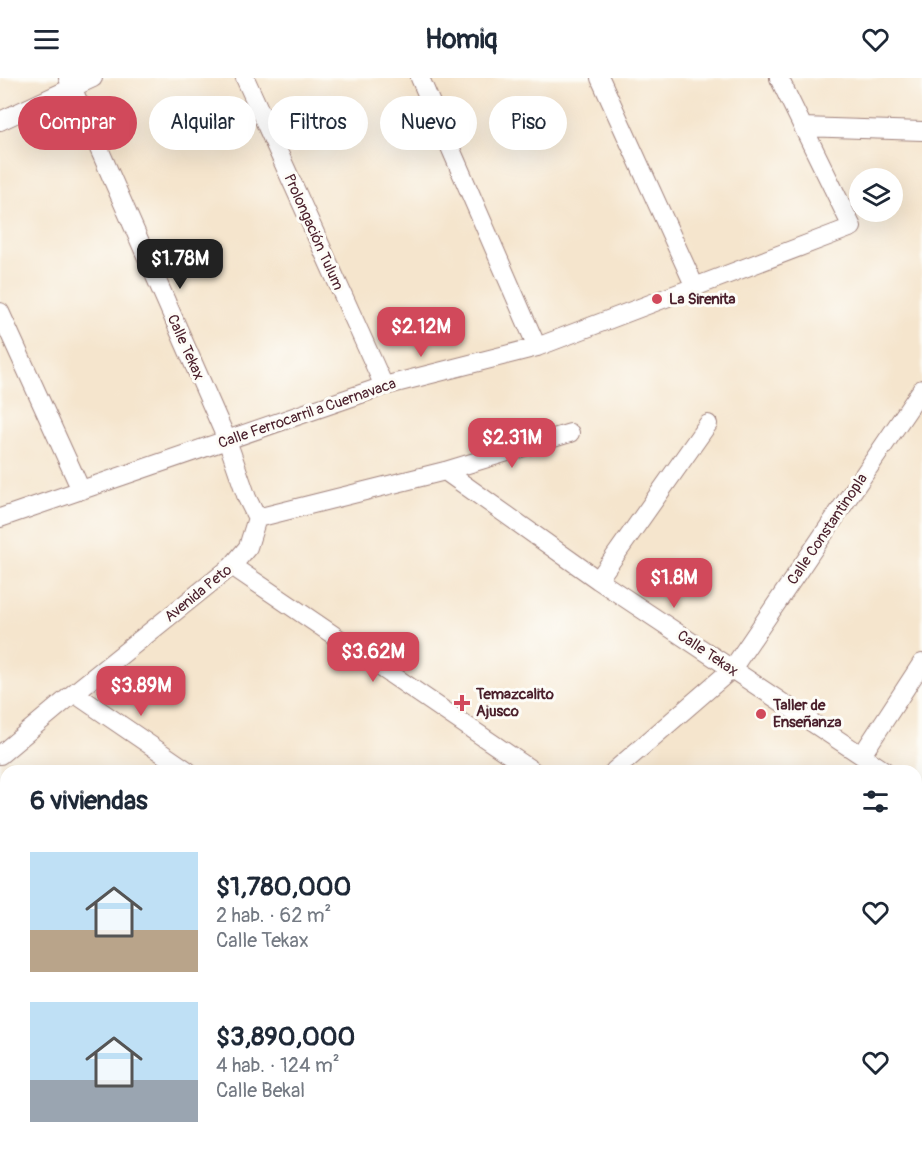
<!DOCTYPE html>
<html lang="es">
<meta charset="utf-8">
<style>
:root{--surface:#fff;--page:#f6f6f7;--text:#1f2937;--muted:#747a83;--accent:#d1495b}
body{margin:0;font-family:Pangolin,sans-serif;background:var(--page);color:var(--text);height:100vh;display:flex;flex-direction:column;font-size:22px;white-space:nowrap}
*{box-sizing:border-box;margin:0}
p{font-size:20px;color:var(--muted)}
.icon{flex:none;width:33px;height:33px;fill:none;stroke:currentColor;stroke-width:2;stroke-linecap:round;stroke-linejoin:round}
.map{position:relative;flex:1;overflow:hidden}
.drawer{position:absolute;left:0px;top:687px;width:922px;height:386px;display:flex;flex-direction:column;background:var(--surface);border-radius:18px 18px 0 0;box-shadow:0 6px 24px #0002}
.drawer>*{flex:none}
.banner{position:absolute;left:18px;top:18px;width:600px;height:54px;display:flex;gap:12px}
.fabs{position:absolute;left:849px;top:90px;display:grid;gap:12px}
.fabs a{display:grid;place-items:center;width:54px;height:54px;border-radius:50%;background:var(--surface);box-shadow:0 6px 24px #0002;font-size:30px}
.price{position:absolute;translate:-50% -51px;padding:0 14px;border-radius:12px;background:var(--accent);color:#fff;font-size:20px;line-height:39px;filter:drop-shadow(0 2px 3px #0008)}
.price::after{content:'';position:absolute;left:50%;top:36px;width:18px;height:14px;margin-left:-9px;background:inherit;clip-path:polygon(0 0,100% 0,50% 100%)}
.price.active{background:#222;color:#fff}
ul{padding:0;list-style:none}
li{display:flex;align-items:center;gap:18px;height:150px;padding:0 30px}
li span{display:grid;place-items:center;flex:none;width:168px;height:120px;border-radius:0px;color:#555}
li>.icon{margin-inline-start:auto}
span .icon{width:72px;height:72px;fill:#fffc;stroke-width:1}
li b{font-size:26px}
h2{display:flex;justify-content:space-between;align-items:center;height:72px;padding:0 30px;font-size:26px}
.pill{padding:0 21px;border-radius:27px;background:var(--surface);box-shadow:0 6px 24px #0002;font-size:21px;line-height:54px}
.pill.active{background:var(--accent);color:#fff}
header{display:flex;justify-content:space-between;align-items:center;height:78px;padding:0 30px;background:var(--surface);font-size:27px;font-weight:700}
.map>svg:first-child{display:block}
</style>
<header><svg class="icon" aria-label="menu" viewBox="0 0 24 24"><path d="M4 6h16M4 12h16M4 18h16"/></svg>Homiq<svg class="icon" aria-label="heart" viewBox="0 0 24 24"><path d="M12 20l-8-8c-3-5 5-10 8-4 3-6 11-1 8 4z"/></svg></header>
<div class="map">
<svg width="922" height="1072" viewBox="0 0 922 1072">
<rect width="100%" height="100%" fill="#fdfcf7"/>
<filter id="ink" filterUnits="userSpaceOnUse"><feTurbulence type="fractalNoise" baseFrequency=".0167" numOctaves="2"/><feDisplacementMap in="SourceGraphic" scale="12" xChannelSelector="R" yChannelSelector="G"/><feConvolveMatrix kernelMatrix="1 2 1 2 8 2 1 2 1" color-interpolation-filters="sRGB"/></filter>
<filter id="wash" filterUnits="userSpaceOnUse"><feTurbulence type="fractalNoise" baseFrequency=".008" numOctaves="4" result="noise"/><feDisplacementMap in="SourceGraphic" scale="24" xChannelSelector="R" yChannelSelector="G"/><feGaussianBlur stdDeviation="1.35" result="paint"/><feColorMatrix in="noise" values="0 0 0 0 0 0 0 0 0 0 0 0 0 0 0 0 0 1.4 0 .05"/><feComposite in="paint" operator="in"/></filter>
<g filter="url(#wash)">
<rect width="100%" height="100%" fill="#f5e5cd"/>
</g>
<g filter="url(#ink)">
<g fill="none" stroke-linecap="round" stroke-linejoin="round">
<defs>
<path id="minor" d="M 68,0 L 227,362 L 247,420 L 257,440
M 245,0 L 384,308
M 420,0 L 537,269
M 600,0 L 695,209
M 0,43 L 93,0
M 803,49 L 922,53
M 0,234 L 81,412
M 445,393 L 598,502 L 885,693
M 0,440 L 384,308 L 537,269 L 852,149 L 779,0
M 232,488 L 533,693
M 598,502 L 708,346
M 74,615 L 188,693
M 0,677 L 74,615 L 232,488 L 248,469 L 257,440 L 445,393 L 570,355
M 862,677 L 922,585
M 614,693 L 732,591 L 922,311
M 916,716 L 922,719
M 0,808 L 6,812
M 916,978 L 922,982
M 916,1000 L 922,995
M 0,1044 L 6,1048
M 31,1066 L 39,1072
M 370,1066 L 378,1072
M 697,1066 L 704,1072
M 153,1072 L 159,1066
M 791,1072 L 798,1066
M 825,1072 L 832,1066"/>
</defs>
<use href="#minor" stroke="#a0827c" stroke-width="20"/>
<use href="#minor" stroke="#fff" stroke-width="18"/>
</g>
</g>
<g fill="#d1495b" stroke="#fdfcf7" stroke-width="2">
<circle cx="657" cy="221" r="6"/>
<path d="M459 616h6v6h6v6h-6v6h-6v-6h-6v-6h6z"/>
<circle cx="761" cy="636" r="6"/>
</g>
<g text-anchor="middle" stroke-width="6" stroke-linejoin="round" paint-order="stroke">
<g font-size="15" fill="#4a1f2b" stroke="#fdfcf7">
<text transform="translate(314 154) rotate(66)" y="5">Prolongación Tulum</text>
<text transform="translate(186 269) rotate(66)" y="5">Calle Tekax</text>
<text transform="translate(307 335) rotate(-19)" y="5">Calle Ferrocarril a Cuernavaca</text>
<text transform="translate(827 451) rotate(-56)" y="5">Calle Constantinopla</text>
<text transform="translate(198 515) rotate(-39)" y="5">Avenida Peto</text>
<text transform="translate(708 575) rotate(34)" y="5">Calle Tekax</text>
</g>
<g font-size="15" font-weight="bold" fill="#4a1f2b" stroke="#fdfcf7" text-anchor="start">
<text x="669" y="226">La Sirenita</text>
<text x="476" y="621">Temazcalito<tspan x="476" dy="17">Ajusco</tspan></text>
<text x="773" y="632">Taller de<tspan x="773" dy="17">Enseñanza</tspan></text>
</g>
</g>
</svg>
<div class="fabs">
<a><svg class="icon" aria-label="layers" viewBox="0 0 24 24"><path d="M12 4l9 5-9 5-9-5zM3 14l9 5 9-5"/></svg></a>
</div>
<b class="price active" style="left:180px;top:212px">$1.78M</b>
<b class="price" style="left:421px;top:280px">$2.12M</b>
<b class="price" style="left:512px;top:391px">$2.31M</b>
<b class="price" style="left:674px;top:531px">$1.8M</b>
<b class="price" style="left:373px;top:605px">$3.62M</b>
<b class="price" style="left:141px;top:639px">$3.89M</b>
<div class="banner">
<a class="pill active">Comprar</a>
<a class="pill">Alquilar</a>
<a class="pill">Filtros</a>
<a class="pill">Nuevo</a>
<a class="pill">Piso</a>
</div>
<section class="drawer">
<h2>6 viviendas<svg class="icon" aria-label="filters" viewBox="0 0 24 24"><path d="M4 7h16M4 17h16"/><circle cx="9" cy="7" r="2"/><circle cx="15" cy="17" r="2"/></svg></h2>
<ul>
<li><span style="background:linear-gradient(#bfe0f5 65%,#b9a48a 0)"><svg class="icon" aria-label="home" viewBox="0 0 24 24"><path d="M3 11l9-7 9 7M6 9v11h12V9"/></svg></span><div><b>$1,780,000</b><p>2 hab. · 62 m²</p><p>Calle Tekax</p></div><svg class="icon" aria-label="heart" viewBox="0 0 24 24"><path d="M12 20l-8-8c-3-5 5-10 8-4 3-6 11-1 8 4z"/></svg></li>
<li><span style="background:linear-gradient(#bfe0f5 65%,#9aa5b1 0)"><svg class="icon" aria-label="home" viewBox="0 0 24 24"><path d="M3 11l9-7 9 7M6 9v11h12V9"/></svg></span><div><b>$3,890,000</b><p>4 hab. · 124 m²</p><p>Calle Bekal</p></div><svg class="icon" aria-label="heart" viewBox="0 0 24 24"><path d="M12 20l-8-8c-3-5 5-10 8-4 3-6 11-1 8 4z"/></svg></li>
</ul>
</section>
</div>
